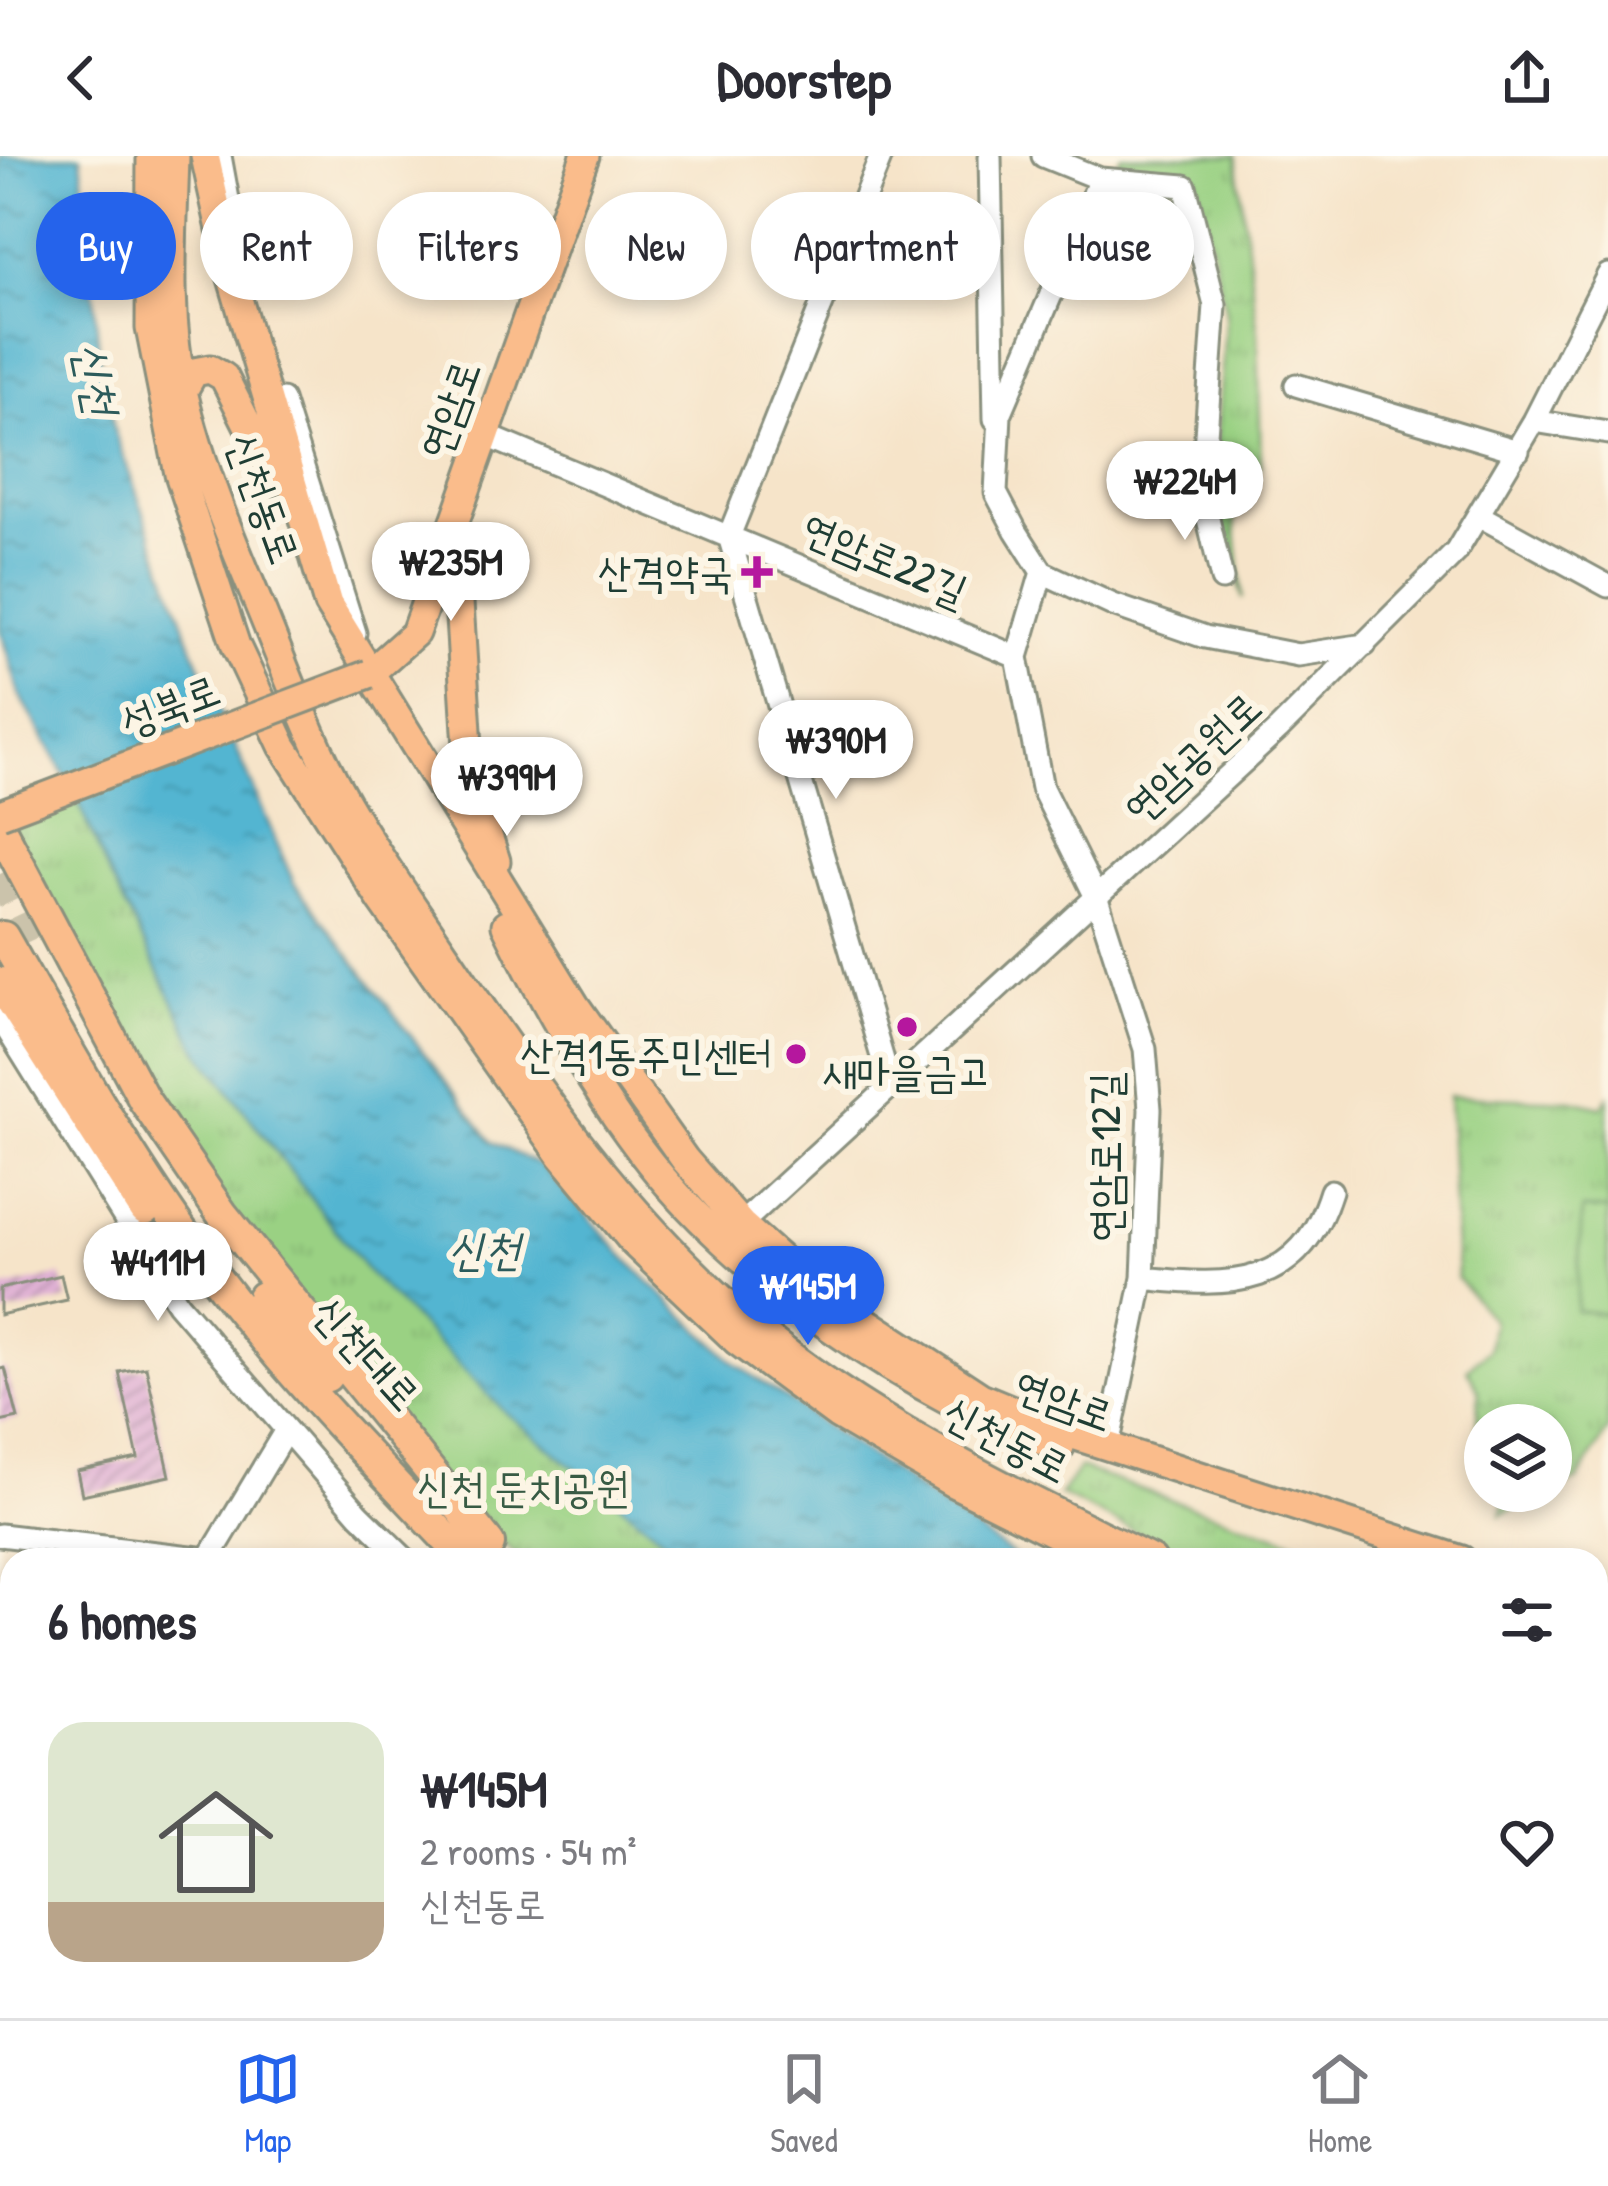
<!DOCTYPE html>
<meta charset="utf-8">
<style>
:root{--surface:#fff;--page:#f2f2f3;--text:#2b2b33;--muted:#7c7c81;--line:#e1e1e2;--accent:#2563eb}
body{margin:0;font-family:"Patrick Hand","Poor Story",sans-serif;background:var(--page);color:var(--text);height:100vh;display:flex;flex-direction:column;font-size:45px;white-space:nowrap}
*{box-sizing:border-box;margin:0}
p{font-size:39px;color:var(--muted)}
.icon{flex:none;width:66px;height:66px;fill:none;stroke:currentColor;stroke-width:2;stroke-linecap:round;stroke-linejoin:round}
.map{position:relative;flex:1;overflow:hidden}
.side{position:absolute;left:0px;top:1392px;width:1608px;height:471px;display:flex;flex-direction:column;background:var(--surface);border-radius:36px 36px 0 0;box-shadow:0 6px 18px #0003}
.side>*{flex:none}
.guide{position:absolute;left:36px;top:36px;width:1536px;height:108px;display:flex;gap:24px}
.tools{position:absolute;left:1464px;top:1248px;display:grid;gap:24px}
.tools a{display:grid;place-items:center;width:108px;height:108px;border-radius:50%;background:var(--surface);box-shadow:0 6px 18px #0003;font-size:60px}
.price{position:absolute;translate:-50% -102px;padding:0 27px;border-radius:42px;background:#fff;color:#222;font-size:39px;line-height:78px;filter:drop-shadow(0 3px 6px #0008)}
.price::after{content:'';position:absolute;left:50%;top:72px;width:36px;height:27px;margin-left:-18px;background:inherit;clip-path:polygon(0 0,100% 0,50% 100%)}
.price.current{background:var(--accent);color:#fff}
ul{padding:0;list-style:none}
li{display:flex;align-items:center;gap:36px;height:300px;padding:0 48px}
li+li{border-top:3px solid var(--line)}
li span{display:grid;place-items:center;flex:none;width:336px;height:240px;border-radius:36px;color:#555}
li>.icon{margin-inline-start:auto}
span .icon{width:144px;height:144px;fill:#fffc;stroke-width:1}
li b{font-size:51px}
h2{display:flex;justify-content:space-between;align-items:center;height:144px;padding:0 48px;font-size:51px}
.chip{padding:0 42px;border-radius:54px;background:var(--surface);box-shadow:0 6px 18px #0003;font-size:42px;line-height:108px}
.chip.current{background:var(--accent);color:#fff}
header{display:flex;justify-content:space-between;align-items:center;height:156px;padding:0 48px;background:var(--surface);font-size:54px;font-weight:700}
.tab-bar{display:flex;justify-content:space-around;align-items:center;height:168px;border-top:3px solid var(--line);background:var(--surface);font-size:33px;color:var(--muted)}
.tab-bar a{display:grid;justify-items:center;gap:6px}
.tab-bar .current{color:var(--accent)}
.map>svg:first-child{display:block}
</style>
<header><svg class="icon" aria-label="back" viewBox="0 0 24 24"><path d="M15 5l-7 7 7 7"/></svg>Doorstep<svg class="icon" aria-label="share" viewBox="0 0 24 24"><path d="M12 15V3M7 8l5-5 5 5M5 13v7h14v-7"/></svg></header>
<div class="map">
<svg width="1608" height="1862" viewBox="0 0 1608 1862">
<defs>
<pattern id="grass-tufts" width="24" height="20" patternUnits="userSpaceOnUse" patternTransform="scale(3)"><rect width="24" height="20" fill="#9ad183"/><path d="M3 7l-1-3M5 7V3M7 7l1-3M15 17l-1-3M17 17v-4M19 17l1-3" fill="none" stroke="#84b472"/></pattern>
<pattern id="water-ripples" width="26" height="14" patternUnits="userSpaceOnUse" patternTransform="scale(3)"><rect width="26" height="14" fill="#52b5d1"/><path d="M2 4q2-2 4 0t4 0M15 11q2-2 4 0t4 0" fill="none" stroke="#4394aa"/></pattern>
<pattern id="building-hatch" width="6" height="6" patternUnits="userSpaceOnUse" patternTransform="scale(3)"><rect width="6" height="6" fill="#e0b1d4"/><path d="M-1 1l2-2M0 6l6-6M5 7l2-2" fill="none" stroke="#b591ad"/></pattern>
</defs>
<rect width="100%" height="100%" fill="#fcf5e5"/>
<filter id="ink" filterUnits="userSpaceOnUse"><feTurbulence type="fractalNoise" baseFrequency=".00833" numOctaves="2"/><feDisplacementMap in="SourceGraphic" scale="24" xChannelSelector="R" yChannelSelector="G"/><feConvolveMatrix kernelMatrix="1 2 1 2 8 2 1 2 1" color-interpolation-filters="sRGB"/></filter>
<filter id="wash" filterUnits="userSpaceOnUse"><feTurbulence type="fractalNoise" baseFrequency=".004" numOctaves="4" result="noise"/><feDisplacementMap in="SourceGraphic" scale="48" xChannelSelector="R" yChannelSelector="G"/><feGaussianBlur stdDeviation="2.7" result="paint"/><feColorMatrix in="noise" values="0 0 0 0 0 0 0 0 0 0 0 0 0 0 0 0 0 1.4 0 .05"/><feComposite in="paint" operator="in"/></filter>
<g filter="url(#wash)">
<rect width="100%" height="100%" fill="#f6e4c9"/>
<path fill="url(#grass-tufts)" stroke="#5c875c" stroke-width="3" d="M 1121,0 L 1236,0 L 1258,179 L 1261,311 L 1230,319 L 1243,443 L 1213,338 L 1226,157 L 1196,21 L 1116,10 Z
M 77,642 L 198,894 L 368,1116 L 692,1404 L 522,1404 C 304,1216 140,921 0,672 Z
M 1449,940 L 1572,944 L 1601,951 L 1608,941 L 1608,1273 L 1578,1324 L 1501,1359 L 1508,1335 L 1551,1335 L 1551,1269 L 1485,1269 L 1485,1292 L 1475,1289 L 1479,1235 L 1467,1213 L 1488,1194 L 1493,1165 L 1457,1122 Z
M 1079,1312 L 1348,1404 L 1193,1404 L 1060,1339 Z
M 1596,1502 L 1608,1507 L 1608,1638 L 1596,1629 Z
M 1150,1851 L 1360,1851 L 1378,1862 L 1170,1862 Z"/>
<path fill="#9ad183" stroke="#5c875c" stroke-width="3" d="M 1582,1053 L 1608,1054 L 1608,1157 L 1576,1155 Z"/>
<path fill="url(#water-ripples)" stroke="#387982" stroke-width="3" d="M 0,0 L 81,0 L 100,204 L 115,277 L 192,490 L 294,727 L 492,986 L 541,1010 L 639,1116 L 736,1208 L 1020,1404 L 690,1404 L 506,1257 L 368,1116 L 198,894 L 108,716 L 77,642 L 19,537 L 0,473 Z
M 1596,1749 L 1608,1758 L 1608,1862 L 1405,1862 L 1387,1851 L 1596,1851 Z"/>
<g id="blocks">
<path fill="url(#building-hatch)" d="M 61,1119 L 67,1144 L 0,1159 L 0,1133 Z
M 146,1211 L 170,1320 L 82,1339 L 77,1315 L 138,1302 L 119,1216 Z
M 5,1212 L 18,1262 L 0,1266 L 0,1213 Z"/>
</g>
</g>
<g filter="url(#ink)">
<use href="#blocks" fill-opacity="0" stroke="#8a907e" stroke-width="3"/>
<g fill="none" stroke-linecap="round" stroke-linejoin="round">
<path stroke="#cbc3ab" stroke-width="30" stroke-dasharray="30 15" stroke-linecap="butt" d="M 0,718 L 32,784"/>
<defs>
<path id="minor" d="M 220,0 L 234,76
M 881,0 L 729,380 L 890,928
M 990,0 L 995,263
M 1043,0 L 1100,23 L 1185,30 L 1215,149 L 1202,337 L 1222,423
M 1100,23 L 1000,259 L 996,337 L 1016,375 L 1042,416 L 1113,449 L 1205,481 L 1298,499 L 1365,489
M 1296,229 L 1518,295
M 282,244 L 355,477
M 1534,265 L 1608,277
M 485,279 L 1017,501 L 1042,632 L 1097,743 L 1145,893 L 1150,953 L 1143,1122 L 1108,1290
M 1478,359 L 1608,430
M 1017,501 L 1042,416
M 0,862 L 178,1148 L 359,1358 L 406,1404
M 741,1068 L 1279,573 L 1456,396 L 1534,265 L 1608,119
M 1143,1122 C 1232,1132 1301,1132 1331,1035
M 0,1379 L 208,1403
M 208,1404 L 286,1274
M 0,1656 L 12,1669
M 477,1851 L 491,1862
M 694,1851 L 709,1862
M 780,1851 L 796,1862
M 981,1851 L 997,1862
M 1217,1851 L 1240,1862
M 50,1862 L 58,1851
M 587,1862 L 594,1851"/>
<path id="major" d="M 151,0 L 150,172 L 179,318 L 236,490 L 283,590 L 382,745 L 562,1000 L 634,1087 L 737,1185 L 837,1259 L 953,1327 L 1108,1404
M 175,0 C 173,78 166,158 183,235 C 200,309 230,380 259,449 C 281,502 301,557 326,609 C 360,677 405,738 447,801 C 537,935 628,1066 753,1170 C 873,1270 1013,1335 1152,1404
M 205,0 L 231,119 L 328,448 L 575,849 L 685,1004 L 741,1068 L 806,1126 L 981,1241 L 1076,1280 L 1462,1404
M 183,235 L 194,216 L 210,213 L 224,221 L 276,325
M 455,382 L 470,623 L 496,705
M 369,518 L 415,477 L 585,0
M 506,769 C 545,849 587,924 641,995 C 732,1117 915,1245 1060,1291
M 1596,1458 L 1608,1466
M 1596,1638 L 1608,1645
M 1596,1664 L 1608,1672
M 1427,1862 L 1431,1851"/>
<path id="highway" d="M 0,672 L 144,944 L 222,1058 L 489,1388
M 3,781 C 59,879 114,978 179,1071 C 262,1192 366,1298 467,1404
M 0,827 L 145,1054
M 263,1141 L 327,1220
M 1033,1851 L 1047,1862
M 1063,1851 L 1079,1862
M 1104,1851 L 1121,1862
M 1153,1851 L 1170,1862"/>
</defs>
<use href="#minor" stroke="#8a907e" stroke-width="27"/>
<use href="#major" stroke="#8a907e" stroke-width="33"/>
<use href="#highway" stroke="#8a907e" stroke-width="36"/>
<use href="#minor" stroke="#fff" stroke-width="21"/>
<use href="#major" stroke="#fabc8b" stroke-width="27"/>
<use href="#highway" stroke="#fabc8b" stroke-width="30"/>
<defs>
<path id="major-bridge" d="M 0,658 L 369,518"/>
</defs>
<use href="#major-bridge" stroke="#8a907e" stroke-width="33" stroke-linecap="butt"/>
<use href="#major-bridge" stroke="#fabc8b" stroke-width="27"/>
</g>
</g>
<g fill="#b5179e" stroke="#fcf5e5" stroke-width="4.5">
<path d="M751 398h12v12h12v12h-12v12h-12v-12h-12v-12h12z"/>
<circle cx="907" cy="871" r="12"/>
<circle cx="796" cy="898" r="12"/>
</g>
<g text-anchor="middle" stroke-width="12" stroke-linejoin="round" paint-order="stroke">
<g font-size="42" fill="#1f3d34" stroke="#fcf5e5">
<text transform="translate(449 253) rotate(-70)" y="15">연암로</text>
<text transform="translate(264 342) rotate(70)" y="15">신천동로</text>
<text transform="translate(885 403) rotate(23)" y="15">연암로22길</text>
<text transform="translate(170 549) rotate(-21)" y="15">성북로</text>
<text transform="translate(1192 601) rotate(-43)" y="15">연암공원로</text>
<text transform="translate(1105 1001) rotate(-90)" y="15">연암로12길</text>
<text transform="translate(367 1197) rotate(48)" y="15">신천대로</text>
<text transform="translate(1064 1244) rotate(20)" y="15">연암로</text>
<text transform="translate(1007 1283) rotate(28)" y="15">신천동로</text>
</g>
<g font-size="42" fill="#1f3d34" stroke="#fcf5e5" text-anchor="end">
<text x="733" y="431">산격약국</text>
<text x="772" y="913">산격1동주민센터</text>
<text x="907" y="930" text-anchor="middle">새마을금고</text>
</g>
<g font-size="42" fill="#385b44" stroke="#fcf5e5">
<text x="523" y="1346">신천 둔치공원</text>
</g>
<g font-size="45" font-style="italic" fill="#2c5b5b" stroke="#fcf5e5">
<text transform="translate(97 222) rotate(79)" y="16">신천</text>
<text x="484" y="1109">신천</text>
</g>
</g>
</svg>
<div class="tools">
<a><svg class="icon" aria-label="layers" viewBox="0 0 24 24"><path d="M12 4l9 5-9 5-9-5zM3 14l9 5 9-5"/></svg></a>
</div>
<b class="price" style="left:1185px;top:387px">₩224M</b>
<b class="price" style="left:451px;top:468px">₩235M</b>
<b class="price" style="left:836px;top:646px">₩390M</b>
<b class="price" style="left:507px;top:683px">₩399M</b>
<b class="price" style="left:158px;top:1168px">₩411M</b>
<b class="price current" style="left:808px;top:1192px">₩145M</b>
<div class="guide">
<a class="chip current">Buy</a>
<a class="chip">Rent</a>
<a class="chip">Filters</a>
<a class="chip">New</a>
<a class="chip">Apartment</a>
<a class="chip">House</a>
</div>
<section class="side">
<h2>6 homes<svg class="icon" aria-label="filters" viewBox="0 0 24 24"><path d="M4 7h16M4 17h16"/><circle cx="9" cy="7" r="2"/><circle cx="15" cy="17" r="2"/></svg></h2>
<ul>
<li><span style="background:linear-gradient(#dfe7d0 75%,#b9a48a 0)"><svg class="icon" aria-label="home" viewBox="0 0 24 24"><path d="M3 11l9-7 9 7M6 9v11h12V9"/></svg></span><div><b>₩145M</b><p>2 rooms · 54 m²</p><p>신천동로</p></div><svg class="icon" aria-label="heart" viewBox="0 0 24 24"><path d="M12 20l-8-8c-3-5 5-10 8-4 3-6 11-1 8 4z"/></svg></li>
</ul>
</section>
</div>
<nav class="tab-bar">
<a class="current"><svg class="icon" aria-label="map" viewBox="0 0 24 24"><path d="M3 6l6-2 6 2 6-2v14l-6 2-6-2-6 2zM9 4v14M15 6v14"/></svg>Map</a>
<a><svg class="icon" aria-label="saved" viewBox="0 0 24 24"><path d="M7 4h10v16l-5-4-5 4z"/></svg>Saved</a>
<a><svg class="icon" aria-label="home" viewBox="0 0 24 24"><path d="M3 11l9-7 9 7M6 9v11h12V9"/></svg>Home</a>
</nav>
